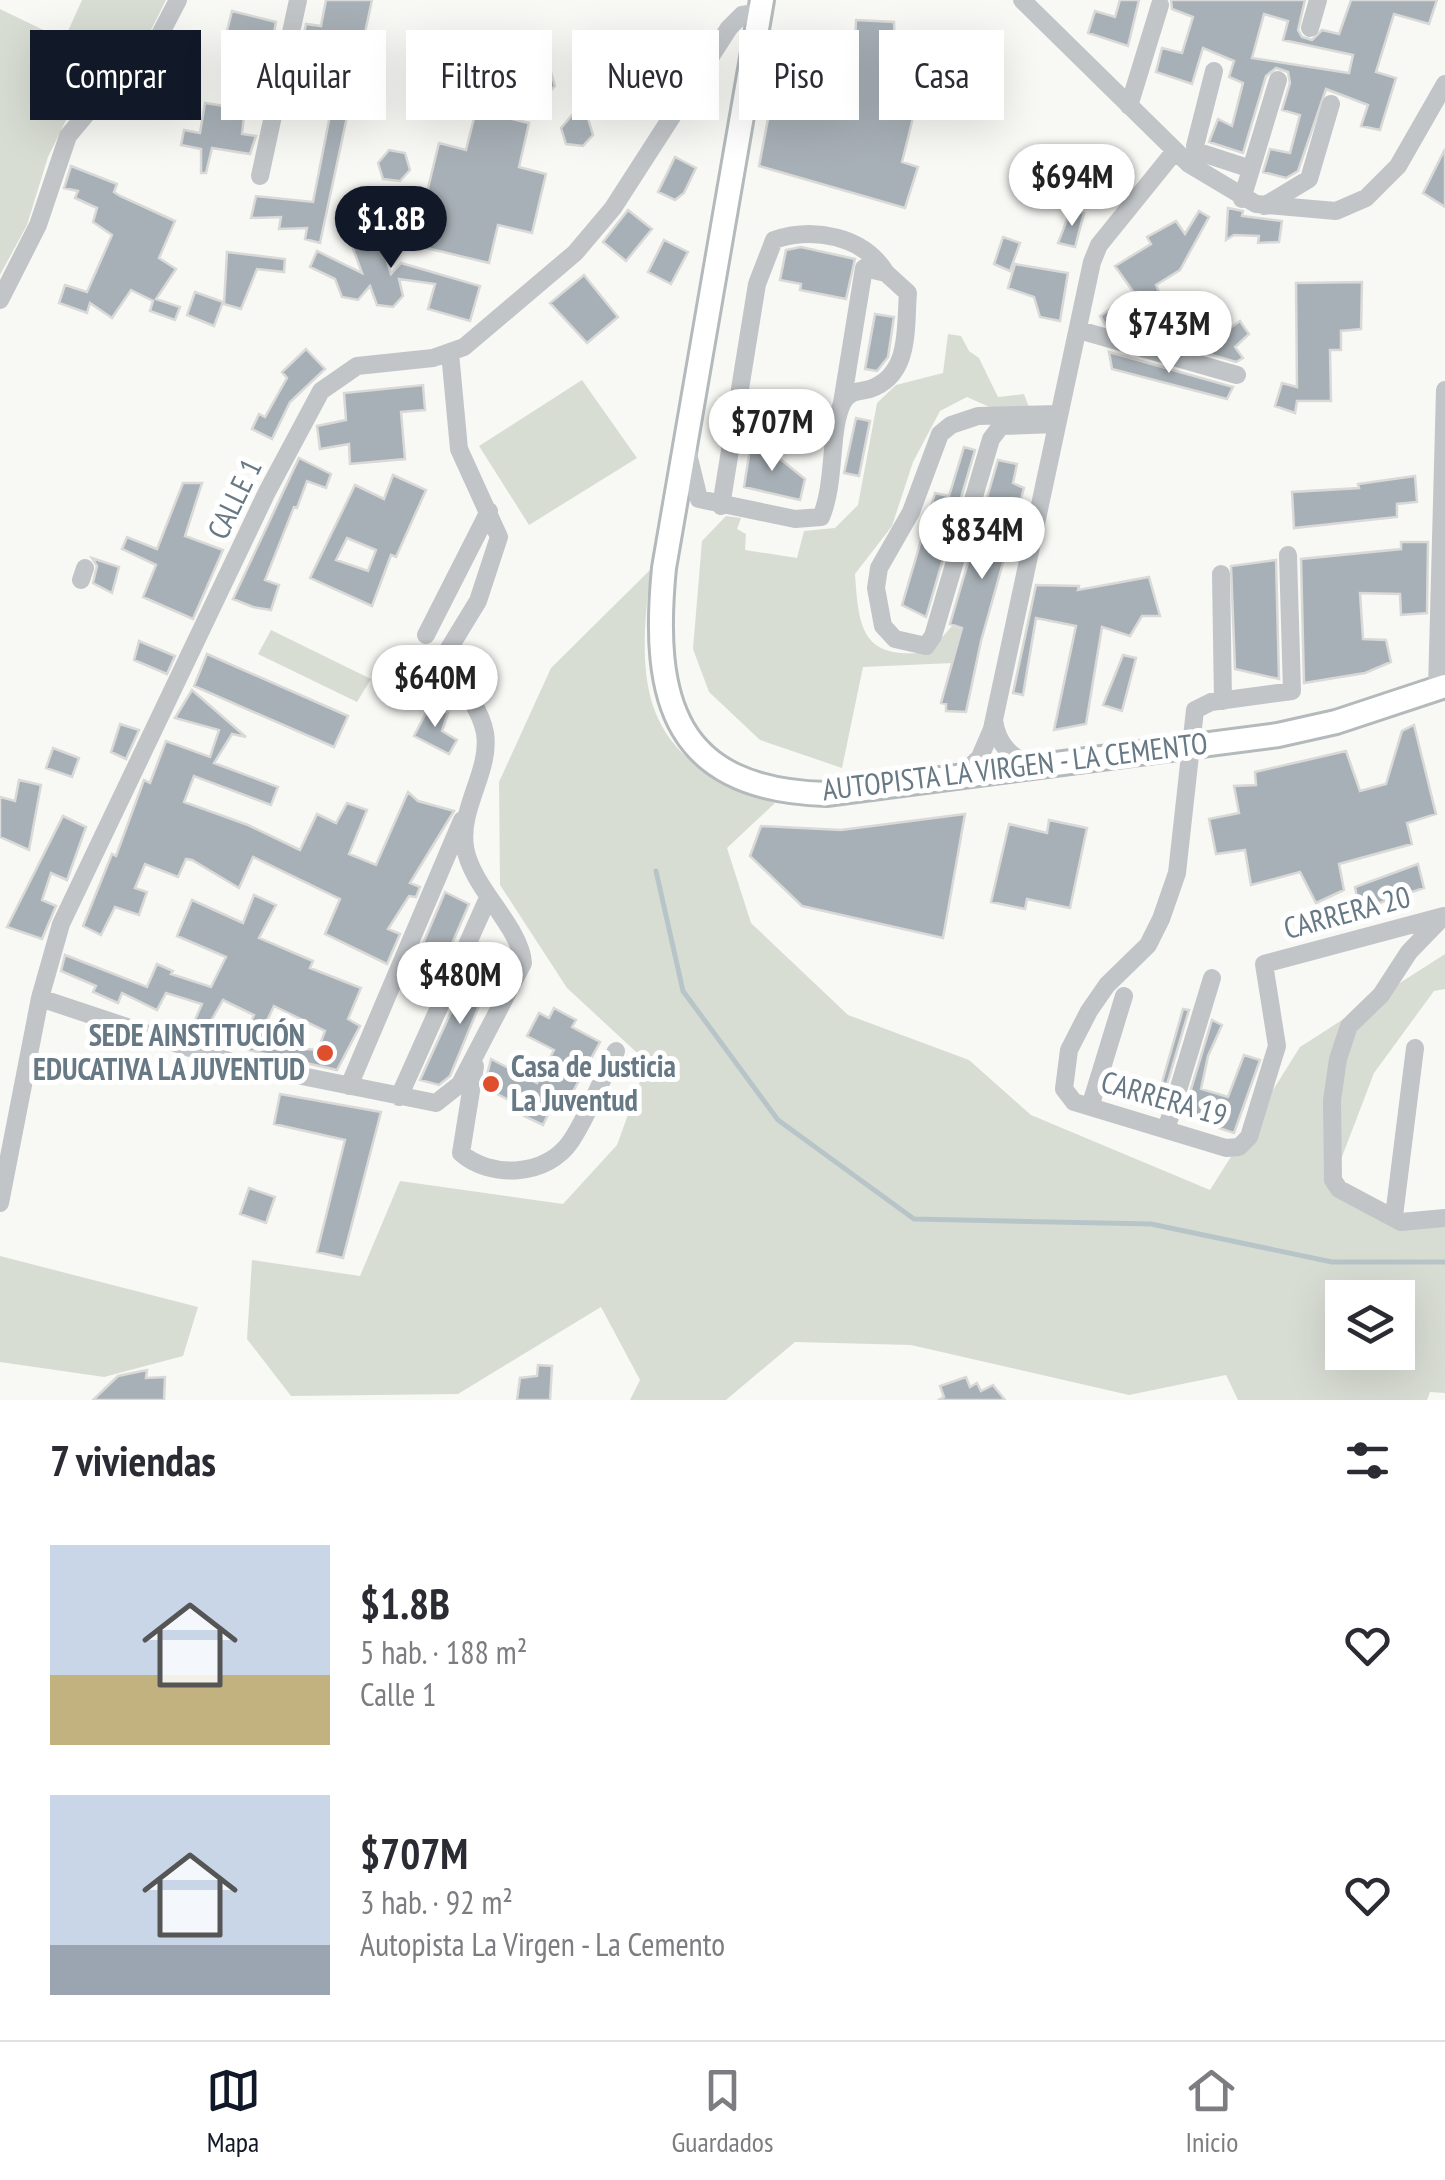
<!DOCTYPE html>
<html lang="es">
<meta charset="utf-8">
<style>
:root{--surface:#fff;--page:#f2f2f3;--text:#2b2b33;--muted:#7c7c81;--line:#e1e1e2;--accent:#111827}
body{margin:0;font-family:"PT Sans Narrow",sans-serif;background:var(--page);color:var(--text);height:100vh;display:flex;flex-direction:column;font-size:38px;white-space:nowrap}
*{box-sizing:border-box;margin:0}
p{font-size:32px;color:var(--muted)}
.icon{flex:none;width:55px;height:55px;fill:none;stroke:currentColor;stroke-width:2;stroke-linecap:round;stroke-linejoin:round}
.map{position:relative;height:1400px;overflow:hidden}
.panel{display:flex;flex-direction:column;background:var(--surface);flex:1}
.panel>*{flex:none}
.hud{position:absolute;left:30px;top:30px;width:1385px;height:90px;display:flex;gap:20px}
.fabs{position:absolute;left:1325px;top:1280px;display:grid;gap:20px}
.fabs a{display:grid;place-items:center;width:90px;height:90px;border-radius:0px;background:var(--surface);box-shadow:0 10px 40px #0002;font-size:50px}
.price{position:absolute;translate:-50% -85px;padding:0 22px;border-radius:35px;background:#fff;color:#222;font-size:32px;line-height:65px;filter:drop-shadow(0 2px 5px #0008)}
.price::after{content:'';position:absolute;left:50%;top:60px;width:30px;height:22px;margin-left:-15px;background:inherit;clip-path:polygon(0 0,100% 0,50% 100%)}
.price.on{background:var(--accent);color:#fff}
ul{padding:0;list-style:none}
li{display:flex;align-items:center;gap:30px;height:250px;padding:0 50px}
li span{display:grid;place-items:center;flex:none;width:280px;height:200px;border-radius:0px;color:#555}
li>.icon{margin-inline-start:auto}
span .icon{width:120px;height:120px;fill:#fffc;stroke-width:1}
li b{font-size:42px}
h2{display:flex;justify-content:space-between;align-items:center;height:120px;padding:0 50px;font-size:42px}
.tag{padding:0 35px;border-radius:0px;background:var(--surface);box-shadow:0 10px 40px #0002;font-size:35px;line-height:90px}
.tag.on{background:var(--accent);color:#fff}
.tabs{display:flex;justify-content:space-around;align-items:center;height:140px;border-top:2px solid var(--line);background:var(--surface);font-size:28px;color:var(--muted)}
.tabs a{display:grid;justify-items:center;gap:5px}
.tabs .on{color:var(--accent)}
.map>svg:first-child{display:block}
</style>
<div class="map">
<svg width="1445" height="1400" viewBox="0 0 1445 1400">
<rect width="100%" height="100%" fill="#f8f8f5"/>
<path fill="#d8ddd4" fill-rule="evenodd" d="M 82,0 L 166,0 L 138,56 L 78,103 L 65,122 L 48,157 L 27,225 L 0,275 L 0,9 L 64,40 Z
M 948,334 L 961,336 L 969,351 L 979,358 L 998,397 L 1024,394 L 1032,415 L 996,410 L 967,397 L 940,411 L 913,462 L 892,526 L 855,574 C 859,630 862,660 929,652 L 952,626 L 961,629 L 953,663 L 863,667 L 842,768 L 760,740 L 709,692 L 693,649 L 702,541 L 726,516 L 741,518 L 737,529 L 746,534 L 745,550 L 797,558 L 804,531 L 835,528 L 858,505 L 877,403 L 896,385 L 943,373 Z
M 582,380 L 637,458 L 529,525 L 479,446 Z
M 651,569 C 634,694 644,761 775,803 L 727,848 L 751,923 L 848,1015 L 969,1060 L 1031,1115 L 1210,1190 L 1300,1047 L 1445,954 L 1445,989 L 1434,991 L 1374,1073 L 1332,1183 L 1418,1224 L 1445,1218 L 1445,1393 L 1430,1392 L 1427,1400 L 1238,1400 L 1226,1375 L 1129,1395 L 911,1345 L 795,1342 L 726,1400 L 630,1400 L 640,1380 L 601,1307 L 458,1394 L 291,1396 L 247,1339 L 252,1260 L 360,1276 L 400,1181 L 563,1204 L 617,1145 L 647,1062 L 567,988 L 500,885 L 499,782 L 551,668 ZM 1342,1298 L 1398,1298 L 1398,1352 L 1342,1352 Z
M 271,630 L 371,679 L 357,702 L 258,654 Z
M 0,1256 L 198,1307 L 183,1356 L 104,1377 L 0,1362 Z"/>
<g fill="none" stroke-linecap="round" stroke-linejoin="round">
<path stroke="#b8c5c8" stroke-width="5" d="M 656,871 L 683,991 L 778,1120 L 914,1219 L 1151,1224 L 1332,1262 L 1445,1262"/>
</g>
<path fill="#a7b0b6" stroke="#d9d9d7" stroke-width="2.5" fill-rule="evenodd" d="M 326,0 L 372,0 L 320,243 L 305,239 L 307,228 L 279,229 L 281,217 L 251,218 L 256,196 L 313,202 L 332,105 L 296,100 L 297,65 L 306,24 L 321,26 Z
M 1120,0 L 1139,0 L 1128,46 L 1088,33 L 1095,11 L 1115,17 Z
M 1171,0 L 1305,0 L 1298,30 L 1302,37 L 1312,40 L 1322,30 L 1339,34 L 1351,0 L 1437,0 L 1429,24 L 1394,14 L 1376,72 L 1396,78 L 1380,130 L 1361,126 L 1368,105 L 1326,89 L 1298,171 L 1286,178 L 1263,172 L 1270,149 L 1290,153 L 1300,115 L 1282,110 L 1290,83 L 1288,72 L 1276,68 L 1266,76 L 1243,153 L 1209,142 L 1218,119 L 1232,126 L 1243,83 L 1229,77 L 1234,61 L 1203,48 L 1192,84 L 1156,72 L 1162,48 L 1182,53 L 1193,17 L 1172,9 ZM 1264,14 L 1288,21 L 1283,40 L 1353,55 L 1349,73 L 1252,58 Z
M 232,11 L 276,22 L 270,56 L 254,54 L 255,46 L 225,39 Z
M 856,20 L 894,22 L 897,107 L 914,114 L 902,162 L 918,167 L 905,208 L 759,166 L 779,61 L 854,64 Z
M 466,48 L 482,51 L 487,67 L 477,79 L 460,76 L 455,61 Z
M 533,66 L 550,69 L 555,86 L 545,97 L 528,95 L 522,79 Z
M 205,103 L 245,109 L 242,134 L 256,136 L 250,154 L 212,148 L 206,173 L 201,173 L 201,149 L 181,145 L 184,130 L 200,133 Z
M 476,110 L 529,123 L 519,167 L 546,174 L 532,233 L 498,225 L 489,263 L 414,245 L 439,143 L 466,150 Z
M 572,115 L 588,118 L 593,135 L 583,146 L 566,144 L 561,128 Z
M 1445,149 L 1445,207 L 1423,193 Z
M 389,150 L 405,153 L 410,170 L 400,181 L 383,179 L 378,163 Z
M 675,157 L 696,168 L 684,193 L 675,200 L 658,192 Z
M 71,166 L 117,184 L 114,192 L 120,196 L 175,221 L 159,258 L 176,269 L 156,299 L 180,307 L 175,320 L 150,311 L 153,301 L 131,290 L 112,318 L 90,303 L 87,313 L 59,303 L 65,285 L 87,292 L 112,235 L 93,222 L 97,208 L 75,198 L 78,191 L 64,188 Z
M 360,197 L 377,200 L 382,216 L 367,234 L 379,236 L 391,274 L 401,263 L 480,286 L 470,321 L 428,309 L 435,284 L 399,279 L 403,296 L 393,307 L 377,305 L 370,286 L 358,300 L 342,297 L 335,279 L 310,267 L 317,251 L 362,273 L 352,246 L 359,237 L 349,210 Z
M 1228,208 L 1243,211 L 1242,216 L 1282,221 L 1279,242 L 1258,243 L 1259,236 L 1234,235 L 1226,240 Z
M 1071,209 L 1084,213 L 1075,247 L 1058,243 Z
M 628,210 L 652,229 L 626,261 L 603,242 Z
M 1199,211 L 1209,217 L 1180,270 L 1156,285 L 1167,311 L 1173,305 L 1188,315 L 1194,311 L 1199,318 L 1206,313 L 1210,321 L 1218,318 L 1230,328 L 1240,321 L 1249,334 L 1235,347 L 1243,358 L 1236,362 L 1105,324 L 1100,316 L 1134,293 L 1115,266 L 1151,244 L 1147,237 L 1176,221 L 1185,234 Z
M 1003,237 L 1020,243 L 1010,271 L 994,264 Z
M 664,240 L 688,252 L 671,284 L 648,272 Z
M 801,247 L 855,259 L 846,299 L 800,290 L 801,284 L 780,280 L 786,250 Z
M 227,252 L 285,259 L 284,272 L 257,269 L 241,309 L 224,304 Z
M 1015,264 L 1068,273 L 1060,321 L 1040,317 L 1034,297 L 1008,288 Z
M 584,275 L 618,317 L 587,343 L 550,303 Z
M 1362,282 L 1361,329 L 1341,331 L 1341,350 L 1330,350 L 1331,401 L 1297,401 L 1295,413 L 1275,406 L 1282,383 L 1297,387 L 1296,283 Z
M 195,292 L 223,302 L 214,326 L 187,315 Z
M 875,314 L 894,317 L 888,357 L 877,371 L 865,369 Z
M 306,349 L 325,369 L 290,402 L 272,439 L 252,429 L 259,414 L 265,417 L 287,378 L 282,372 Z
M 1109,352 L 1233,387 L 1227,399 L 1112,369 Z
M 423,385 L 425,410 L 401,412 L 405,459 L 350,464 L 349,444 L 320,449 L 317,426 L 346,420 L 344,393 Z
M 856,418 L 870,421 L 859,476 L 844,473 Z
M 752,436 L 805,479 L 800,500 L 744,487 Z
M 964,447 L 975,450 L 926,617 L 902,605 L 935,493 L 949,496 Z
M 299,458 L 331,474 L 326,488 L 307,481 L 297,508 L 294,507 L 265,580 L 279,585 L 271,610 L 253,607 L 233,599 Z
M 998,460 L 1017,464 L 1013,483 L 1024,488 L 981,641 L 966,712 L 946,711 L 946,704 L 941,703 L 962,628 L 950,624 Z
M 393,475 L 426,490 L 396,557 L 391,555 L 372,606 L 310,578 L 355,485 L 384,499 ZM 347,538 L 376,550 L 368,571 L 336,560 Z
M 1415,476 L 1417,502 L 1397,504 L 1397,517 L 1294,528 L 1292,492 L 1359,488 L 1358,484 Z
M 183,483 L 202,483 L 185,536 L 223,550 L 193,619 L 143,597 L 156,565 L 122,549 L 127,537 L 157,549 Z
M 1401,542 L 1428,542 L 1427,613 L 1401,615 L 1400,594 L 1360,593 L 1363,639 L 1386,640 L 1391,662 L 1365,673 L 1304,683 L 1301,559 L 1401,549 Z
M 92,558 L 119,567 L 112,593 L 93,583 L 97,566 Z
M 1276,560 L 1279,679 L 1235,669 L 1231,566 Z
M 1149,577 L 1160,616 L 1142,616 L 1130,636 L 1102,627 L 1086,724 L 1054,730 L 1076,626 L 1036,618 L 1023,695 L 1013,693 L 1036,585 L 1079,586 L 1078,590 Z
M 139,641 L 175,656 L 167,674 L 134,660 Z
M 207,654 L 348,716 L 334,747 L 194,686 Z
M 1123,655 L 1136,658 L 1122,711 L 1103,705 Z
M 192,690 L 246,737 L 232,734 L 214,763 L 278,787 L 271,805 L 194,776 L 184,802 L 248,825 L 300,850 L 317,814 L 336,823 L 347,803 L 367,810 L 349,854 L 376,865 L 408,792 L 418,801 L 454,811 L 410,883 L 420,887 L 416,897 L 409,896 L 388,929 L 400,934 L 387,964 L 325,934 L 340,899 L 253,857 L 239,888 L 192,860 L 186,859 L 178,877 L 145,864 L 135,888 L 147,892 L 139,915 L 115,907 L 101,935 L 83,926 L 112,854 L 116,856 L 144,780 L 150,783 L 166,741 L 210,757 L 219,730 L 175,718 Z
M 430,705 L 448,713 L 442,731 L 457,740 L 449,754 L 414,736 Z
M 120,724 L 139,730 L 126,759 L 111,752 Z
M 1414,725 L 1436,814 L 1407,823 L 1412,844 L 1339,864 L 1344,890 L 1316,903 L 1300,872 L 1251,885 L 1245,850 L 1216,854 L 1209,819 L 1239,813 L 1234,786 L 1256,785 L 1255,772 L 1346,751 L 1360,791 L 1386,784 L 1402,731 Z
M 53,748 L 79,758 L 72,777 L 46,768 Z
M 19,780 L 41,785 L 29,850 L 0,837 L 0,797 L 15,801 Z
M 965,814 L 943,938 L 802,906 L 750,856 L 761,826 L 841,830 Z
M 63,816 L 86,827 L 67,880 L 51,873 L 42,900 L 56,906 L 42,939 L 7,927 Z
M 1049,820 L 1087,828 L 1070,908 L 1027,899 L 1025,909 L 991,902 L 1009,824 L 1047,833 Z
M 1418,864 L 1424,888 L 1359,910 L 1355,887 Z
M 445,892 L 469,904 L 436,981 L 410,974 Z
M 254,895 L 276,905 L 259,938 L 313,961 L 310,968 L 361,988 L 348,1019 L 360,1026 L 337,1070 L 248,1050 L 258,1032 L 248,1028 L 254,1015 L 223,1000 L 208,1026 L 195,1020 L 202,1004 L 166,993 L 157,1010 L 122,993 L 118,1003 L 93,992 L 96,986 L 61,971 L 65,955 L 147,987 L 157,964 L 173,971 L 171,974 L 211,987 L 226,957 L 177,936 L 192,900 L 243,923 ZM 274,1006 L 325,1031 L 318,1050 L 294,1048 L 262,1031 Z
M 493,953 L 503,958 L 496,979 L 485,1003 L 481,1001 L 450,1076 L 439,1085 L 420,1080 L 451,1012 L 459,1015 Z
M 554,1008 L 576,1020 L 572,1027 L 600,1042 L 565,1106 L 553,1104 L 543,1125 L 524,1116 L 524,1108 L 484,1087 L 491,1059 L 537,1083 L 554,1050 L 527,1036 L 539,1013 L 549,1018 Z
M 1183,1009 L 1189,1010 L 1160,1108 L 1155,1107 Z
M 1212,1020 L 1222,1025 L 1208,1056 L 1201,1089 L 1228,1097 L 1244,1055 L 1260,1060 L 1234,1133 L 1219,1128 L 1221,1122 L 1183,1116 Z
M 280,1094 L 381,1112 L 343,1258 L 317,1252 L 345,1140 L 274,1124 Z
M 249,1188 L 275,1197 L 266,1223 L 240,1214 Z
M 538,1365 L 552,1366 L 550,1400 L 517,1400 L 520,1378 L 537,1376 Z
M 147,1370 L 146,1378 L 165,1377 L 164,1400 L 93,1400 L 118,1376 Z
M 966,1377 L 970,1387 L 977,1383 L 981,1391 L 993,1385 L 1005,1400 L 938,1400 L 944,1397 L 940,1386 Z"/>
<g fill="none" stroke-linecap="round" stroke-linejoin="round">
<defs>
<path id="major" d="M 762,0 L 664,568 C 651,700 674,790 826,794 L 1278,735 L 1336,722 L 1445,686"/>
</defs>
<use href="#major" stroke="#b4b9bc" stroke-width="28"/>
<path stroke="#c1c5c8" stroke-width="18" d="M 1022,0 L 1189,164 L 1256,204 L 1336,211 L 1366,198 L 1398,166 L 1445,84
M 1310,28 L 1318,0
M 1214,71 L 1195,146 L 1199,152 L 1251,169
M 1129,106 L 1160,5
M 260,176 L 298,0
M 1242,199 L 1278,80
M 1264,206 L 1309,179 L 1331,104
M 0,300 L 38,225 L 68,136 L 88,112 L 144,65 L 178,0
M 1079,330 L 1237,375
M 1057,424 L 1001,426 L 991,439 L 933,636 L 926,646 L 895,639 L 883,626 L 876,588 L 879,568 L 911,512 L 940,434 L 951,425 L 978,416 L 1059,414
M 687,450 L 699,499 L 795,519 L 821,517 C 836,483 829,428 843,402 C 850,390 859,392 870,389 C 911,375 905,328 908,293 L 886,273 L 864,268 L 842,403
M 721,506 L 757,284 L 774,240 C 813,227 863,235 886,273
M 1288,555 L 1292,691 L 1211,702 L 1195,710 L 1177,873 L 1161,919 L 1148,945 L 1107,985 L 1089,1011 L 1069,1050 L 1064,1089 L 1074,1102 L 1226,1148 L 1239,1147 L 1249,1137 L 1277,1046 L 1264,964 L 1444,916
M 1221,574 L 1223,701
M 81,580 L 85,568
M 426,635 L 489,511
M 1437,689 L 1445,390
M 994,720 C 997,744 1013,762 1038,766
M 959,778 L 980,757 L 992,729 L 1092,262 L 1099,245 L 1175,151
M 1441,919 L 1409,952 L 1381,995 L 1349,1026 L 1338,1059 L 1332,1100 L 1333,1180 L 1339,1189 L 1401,1222 L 1445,1218
M 40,998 L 232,1062 L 436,1103 L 460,1084 L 523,963 C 521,927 471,887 465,847 C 459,807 491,771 485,733 C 480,706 458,682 442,660 L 478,601 L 499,537 L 459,449 L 450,353
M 475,1066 L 461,1153 C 490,1179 547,1177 571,1141 C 589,1114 601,1080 616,1051
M 349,1086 L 462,820
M 399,1097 L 488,898
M 1090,1107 L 1124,996
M 1166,1130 L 1212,978
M 0,1203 L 40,998 L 61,924 L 267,492 L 321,391 L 357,366 L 433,358 L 464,347 L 575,253 L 613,208 L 729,28 L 742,15 L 760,12
M 1394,1216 L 1415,1048"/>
<use href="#major" stroke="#fff" stroke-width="22"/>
</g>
<g fill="#df4f2d" stroke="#fff" stroke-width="4">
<circle cx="325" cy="1053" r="10"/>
<circle cx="491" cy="1084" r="10"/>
</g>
<g text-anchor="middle" stroke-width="10" stroke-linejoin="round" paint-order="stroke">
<g font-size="30" fill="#677985" stroke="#fff">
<text transform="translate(235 499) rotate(-64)" y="10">CALLE 1</text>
<text transform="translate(1015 767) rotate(-7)" y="10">AUTOPISTA LA VIRGEN - LA CEMENTO</text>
<text transform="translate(1347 913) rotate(-15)" y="10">CARRERA 20</text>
<text transform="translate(1164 1099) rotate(16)" y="10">CARRERA 19</text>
</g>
<g font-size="30" font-weight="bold" fill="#677985" stroke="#fff" text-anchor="end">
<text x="305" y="1046">SEDE AINSTITUCIÓN<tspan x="305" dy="34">EDUCATIVA LA JUVENTUD</tspan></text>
<text x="511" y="1077" text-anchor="start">Casa de Justicia<tspan x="511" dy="34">La Juventud</tspan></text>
</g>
</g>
</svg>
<div class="fabs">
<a><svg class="icon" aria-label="layers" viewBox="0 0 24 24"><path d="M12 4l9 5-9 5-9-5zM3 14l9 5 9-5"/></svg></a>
</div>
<b class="price" style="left:1072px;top:229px">$694M</b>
<b class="price on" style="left:391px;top:271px">$1.8B</b>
<b class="price" style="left:1169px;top:376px">$743M</b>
<b class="price" style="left:772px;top:474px">$707M</b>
<b class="price" style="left:982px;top:582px">$834M</b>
<b class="price" style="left:435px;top:730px">$640M</b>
<b class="price" style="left:460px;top:1027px">$480M</b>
<div class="hud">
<a class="tag on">Comprar</a>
<a class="tag">Alquilar</a>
<a class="tag">Filtros</a>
<a class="tag">Nuevo</a>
<a class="tag">Piso</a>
<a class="tag">Casa</a>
</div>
</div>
<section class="panel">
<h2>7 viviendas<svg class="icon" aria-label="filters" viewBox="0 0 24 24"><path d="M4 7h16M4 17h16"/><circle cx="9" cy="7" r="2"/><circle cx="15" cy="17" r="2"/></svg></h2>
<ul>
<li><span style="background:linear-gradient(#c9d6e8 65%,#c2b280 0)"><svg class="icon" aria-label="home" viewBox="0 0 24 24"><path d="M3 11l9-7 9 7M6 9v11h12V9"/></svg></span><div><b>$1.8B</b><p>5 hab. · 188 m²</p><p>Calle 1</p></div><svg class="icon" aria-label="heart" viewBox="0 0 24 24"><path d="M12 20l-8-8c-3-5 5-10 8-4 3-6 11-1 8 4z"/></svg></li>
<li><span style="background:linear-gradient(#c9d6e8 75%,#9aa5b1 0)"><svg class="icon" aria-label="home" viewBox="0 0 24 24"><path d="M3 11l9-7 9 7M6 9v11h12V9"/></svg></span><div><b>$707M</b><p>3 hab. · 92 m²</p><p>Autopista La Virgen - La Cemento</p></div><svg class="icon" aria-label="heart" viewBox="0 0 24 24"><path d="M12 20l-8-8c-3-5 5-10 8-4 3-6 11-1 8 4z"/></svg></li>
</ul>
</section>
<nav class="tabs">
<a class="on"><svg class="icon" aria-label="map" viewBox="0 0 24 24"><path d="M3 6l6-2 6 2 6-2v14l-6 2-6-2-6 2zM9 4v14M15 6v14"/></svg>Mapa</a>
<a><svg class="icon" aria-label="saved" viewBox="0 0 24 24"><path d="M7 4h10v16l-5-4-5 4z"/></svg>Guardados</a>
<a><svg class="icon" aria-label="home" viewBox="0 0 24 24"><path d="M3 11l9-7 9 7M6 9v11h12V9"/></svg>Inicio</a>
</nav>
